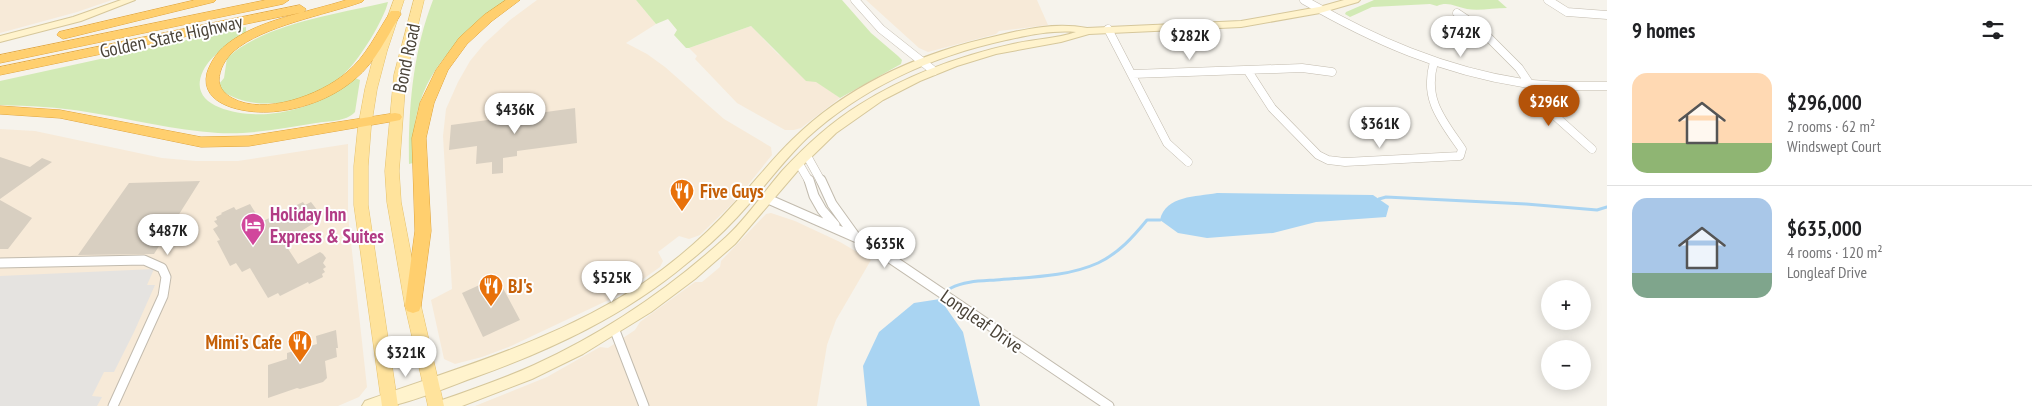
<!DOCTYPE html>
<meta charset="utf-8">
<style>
:root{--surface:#fff;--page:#f6f6f6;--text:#202124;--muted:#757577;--line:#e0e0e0;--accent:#b45309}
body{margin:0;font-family:"PT Sans Narrow",sans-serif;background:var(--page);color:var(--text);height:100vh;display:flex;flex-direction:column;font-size:19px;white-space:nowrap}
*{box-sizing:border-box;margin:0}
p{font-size:16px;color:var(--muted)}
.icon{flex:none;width:28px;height:28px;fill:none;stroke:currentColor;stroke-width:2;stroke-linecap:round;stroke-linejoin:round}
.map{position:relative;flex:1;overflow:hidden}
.side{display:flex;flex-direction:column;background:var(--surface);width:425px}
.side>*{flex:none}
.buttons{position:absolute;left:1541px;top:280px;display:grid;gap:10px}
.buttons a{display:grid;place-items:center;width:50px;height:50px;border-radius:50%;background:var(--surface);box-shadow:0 2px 12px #0003;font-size:25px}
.price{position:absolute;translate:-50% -42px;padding:0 11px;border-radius:18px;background:#fff;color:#222;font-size:16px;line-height:32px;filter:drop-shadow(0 1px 2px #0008)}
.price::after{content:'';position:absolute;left:50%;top:30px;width:15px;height:11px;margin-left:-8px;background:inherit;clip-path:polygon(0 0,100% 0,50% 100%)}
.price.active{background:var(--accent);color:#fff}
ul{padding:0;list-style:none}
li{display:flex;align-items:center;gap:15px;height:125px;padding:0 25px}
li+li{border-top:1px solid var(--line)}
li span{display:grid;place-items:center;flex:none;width:140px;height:100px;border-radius:15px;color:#555}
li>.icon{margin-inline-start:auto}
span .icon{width:60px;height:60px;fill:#fffc;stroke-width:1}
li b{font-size:21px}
h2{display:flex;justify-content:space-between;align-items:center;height:60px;padding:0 25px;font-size:21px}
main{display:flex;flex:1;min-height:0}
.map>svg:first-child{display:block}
</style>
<main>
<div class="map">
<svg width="1607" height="406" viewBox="0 0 1607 406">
<rect width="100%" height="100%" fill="#f6f3ec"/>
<path fill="#f7ead8" d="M 0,0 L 112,0 L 77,12 L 0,33 Z
M 537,0 L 636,0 L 656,24 L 626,43 L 647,54 L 665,67 L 724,119 L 771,147 L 772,155 L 734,202 L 700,235 L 689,239 L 679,236 L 658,252 L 663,261 L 660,267 L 632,287 L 617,296 L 511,346 L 482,357 L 455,364 L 444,359 L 431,300 L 452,289 L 443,136 L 446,109 L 458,82 L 470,61 L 484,44 L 510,20 Z
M 866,0 L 1037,0 L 1048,25 L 999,31 L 996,34 L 928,52 L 919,48 Z
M 751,26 L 778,54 L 840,98 L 801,128 L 794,130 L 785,130 L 737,103 L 695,59 L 697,56 L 689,48 Z
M 0,129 L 35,131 L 162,158 L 196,161 L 238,161 L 348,144 L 348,215 L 367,387 L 359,397 L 338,406 L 0,406 Z
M 771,213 L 795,221 L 840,242 L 871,260 L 836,320 L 827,345 L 817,406 L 475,406 L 547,377 L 600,347 L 608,348 L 635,330 L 640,322 L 695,282 L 702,282 L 720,267 L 721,261 L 766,214 Z"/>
<path fill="#d2eab5" d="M 433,0 L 509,0 C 468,33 430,59 417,113 C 413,129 414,147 413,163 L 409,164 C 408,109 413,51 433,0 Z
M 636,0 L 842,0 L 871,33 L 898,56 L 902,60 L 901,64 L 840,98 L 816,82 L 806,81 L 751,26 L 689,48 L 686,48 L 674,35 L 677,30 L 668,19 L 656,24 Z
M 1374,0 L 1498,0 L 1507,8 C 1494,8 1479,11 1467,9 C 1456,7 1448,1 1437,6 L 1430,4 L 1372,7 L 1350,17 L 1345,14 L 1346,12 Z
M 388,2 C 384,20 359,60 345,73 C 315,102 258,115 222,91 L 219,84 L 224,78 L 227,58 C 265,23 339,14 388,2 Z
M 246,27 L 246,34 C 231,44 212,53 203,71 C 185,109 244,116 268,114 C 301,111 330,99 355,78 L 360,80 L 355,112 C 346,122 328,121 316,123 C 284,128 250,135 218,133 C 174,130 130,119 87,112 C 58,107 29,106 0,105 L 0,81 Z"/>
<path fill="#e5e3e0" d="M 154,269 L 147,285 L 155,285 L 134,332 L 114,372 L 104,372 L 92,396 L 102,397 L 97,406 L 0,406 L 0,276 Z"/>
<path fill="#a9d4f2" d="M 1217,193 L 1373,195 L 1389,206 L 1386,217 L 1316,222 L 1273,233 L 1207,238 L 1178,233 L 1160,220 C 1166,195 1196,197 1217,193 Z
M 940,299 L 963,332 L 980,406 L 867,406 L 863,366 L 879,332 L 914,303 Z"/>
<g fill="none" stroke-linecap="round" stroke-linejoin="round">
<path stroke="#a9d4f2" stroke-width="3" d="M 1379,199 L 1386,197 L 1526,204 L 1597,210 L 1607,207
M 940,299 C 943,295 946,291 951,288 C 964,281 981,281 996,280 C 1030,277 1067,277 1098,263 C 1119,253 1133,237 1147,220 L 1160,220"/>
</g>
<path fill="#d8cfc1" d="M 575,108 L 577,143 L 517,151 L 517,156 L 503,158 L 503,173 L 492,174 L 492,162 L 476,164 L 477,146 L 449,150 L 451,125 Z
M 0,157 L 30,167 L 42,158 L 52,162 L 0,199 Z
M 200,181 L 154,254 L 78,255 L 129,183 Z
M 0,200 L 32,218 L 8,249 L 0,249 Z
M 303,202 L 305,205 L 311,202 L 321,215 L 317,217 L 319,220 L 298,233 L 297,231 L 281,238 L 298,264 L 320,252 L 323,254 L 326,258 L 323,263 L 326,267 L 323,269 L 325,272 L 322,274 L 323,277 L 309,284 L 308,282 L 280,296 L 278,293 L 268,298 L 250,268 L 242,272 L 236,263 L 230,266 L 217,241 L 220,240 L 213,229 L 218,226 L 214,221 L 217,220 L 216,217 L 222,214 L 221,213 L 234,207 L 236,210 L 250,204 L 261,222 Z
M 497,277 L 520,320 L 483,337 L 462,293 Z
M 336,330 L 338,348 L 336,348 L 337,357 L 325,361 L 327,378 L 323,382 L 300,389 L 297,388 L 268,398 L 268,365 L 287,359 L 287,353 L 317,344 L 316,336 Z"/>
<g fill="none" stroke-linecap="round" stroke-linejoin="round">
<defs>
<path id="street-far1" d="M 855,0 L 881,29 L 934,71
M 1304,0 C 1373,40 1444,71 1523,83 C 1551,87 1579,86 1607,86
M 1548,0 L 1567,12 L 1607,15
M 1457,13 L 1478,27 L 1519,68 L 1545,107 L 1592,149
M 1108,29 L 1167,143 L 1188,162
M 1248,71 L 1272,108 L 1318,155 L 1328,160 L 1345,162 L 1460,156 L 1462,149 C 1442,120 1423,99 1434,62
M 1133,74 L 1302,68 L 1332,72
M 806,154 L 821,181
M 798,162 L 809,181"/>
<path id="street" d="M 809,180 L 814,196 L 822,210 L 835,225
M 821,180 L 832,204 L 855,236
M 768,199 L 866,242 L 1109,406
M 0,263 L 144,260 L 162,268 L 166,277 L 163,296 L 113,406
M 614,328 L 644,406"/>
<path id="secondary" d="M 121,0 L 135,0 L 81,21 L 0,42 L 0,36 L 73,17 Z
M 1344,0 L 1360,0 L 1358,2 L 1320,13 L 1241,27 L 1089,34 L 1061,42 L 996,54 L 957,66 L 920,81 L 883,100 L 836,133 L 800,168 L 735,244 L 695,279 L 651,312 L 583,354 L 532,379 L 462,406 L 436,406 L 439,401 C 471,390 503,379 534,365 C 604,333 669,289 726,237 C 747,218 763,193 782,171 C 805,146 830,123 859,105 C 907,75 959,56 1013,44 C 1034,39 1056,39 1076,32 C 1052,30 1030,35 1006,40 C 933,56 863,87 807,138 C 786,158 768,182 749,204 C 730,226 709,246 686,264 C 625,315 553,349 478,376 C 450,386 421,399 391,406 C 382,406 372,406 362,406 L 365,401 C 463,366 552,342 642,284 C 675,262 707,234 734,204 C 754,183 772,159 793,139 C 845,88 913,56 984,39 C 1018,31 1052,21 1087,28 L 1241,21 L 1319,7 Z"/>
<path id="primary" d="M 394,0 L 404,0 L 387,51 L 377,89 L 371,127 L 368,166 L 368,205 L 398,406 L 382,406 L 354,205 L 354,166 L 358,127 L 365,89 L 375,51 Z
M 414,0 L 424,0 L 406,75 L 399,171 L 401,202 L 421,306 L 444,406 L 428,406 L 405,306 L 387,202 L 385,171 L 394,75 Z"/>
<path id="highway" d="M 195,0 L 216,0 L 214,2 L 63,39 L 57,35 L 59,32 Z
M 266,0 L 289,0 L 283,4 L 0,63 L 0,55 Z
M 346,0 L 364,0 L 362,2 C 325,15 263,26 234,51 C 226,58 219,69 219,81 C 220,89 225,94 232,98 C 264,116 320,95 346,73 C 366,57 377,32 391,11 L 399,11 L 401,14 C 387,36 376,62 355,79 C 332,99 298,111 268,112 C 245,113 199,106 207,73 C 210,63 217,52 226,45 C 256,20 309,12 346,0 Z
M 506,0 L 520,0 L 492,21 L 467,44 L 448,70 L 434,103 L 426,138 L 431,231 L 421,306 L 419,311 L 413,313 L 407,311 L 405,306 L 415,231 L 412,138 L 420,103 L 436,70 L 459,38 L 484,15 Z
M 300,5 L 306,9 L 304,12 L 0,75 L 0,67 Z
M 0,106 L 60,110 L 201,137 L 249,136 L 395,113 L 400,114 L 402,117 L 400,120 L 395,121 L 249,146 L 201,147 L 60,118 L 0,114 Z"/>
</defs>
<use href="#street-far1" stroke="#c2bbae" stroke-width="9"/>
<use href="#street" stroke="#c2bbae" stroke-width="11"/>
<use href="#secondary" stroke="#d6c79b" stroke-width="2"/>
<use href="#primary" stroke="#e6c16a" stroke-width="1"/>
<use href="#highway" stroke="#e0a43c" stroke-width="1"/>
<use href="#street-far1" stroke="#fff" stroke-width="8"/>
<use href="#street" stroke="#fff" stroke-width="9"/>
<use href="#secondary" fill="#fff3cd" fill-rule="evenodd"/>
<use href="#primary" fill="#ffe39c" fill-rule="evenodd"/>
<use href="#highway" fill="#ffcf6e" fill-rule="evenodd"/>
</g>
<defs>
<symbol id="restaurant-pin" viewBox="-11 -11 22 30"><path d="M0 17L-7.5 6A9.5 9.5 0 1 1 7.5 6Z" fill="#e8710a" stroke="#fff"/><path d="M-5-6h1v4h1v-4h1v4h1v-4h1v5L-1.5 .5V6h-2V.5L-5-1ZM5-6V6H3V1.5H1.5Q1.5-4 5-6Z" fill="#fff"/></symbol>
<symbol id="hotel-pin" viewBox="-11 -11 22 30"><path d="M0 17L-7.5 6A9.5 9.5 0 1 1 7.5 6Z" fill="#d1479c" stroke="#fff"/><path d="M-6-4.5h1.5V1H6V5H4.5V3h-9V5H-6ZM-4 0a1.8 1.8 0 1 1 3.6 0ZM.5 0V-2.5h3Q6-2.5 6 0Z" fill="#fff"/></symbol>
</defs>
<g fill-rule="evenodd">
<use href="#restaurant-pin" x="668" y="177" width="28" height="38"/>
<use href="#hotel-pin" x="239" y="211" width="28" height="38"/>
<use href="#restaurant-pin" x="477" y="272" width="28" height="38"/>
<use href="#restaurant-pin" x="286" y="328" width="28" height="38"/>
</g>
<g text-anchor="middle" stroke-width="4" stroke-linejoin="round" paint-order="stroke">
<g font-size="19" fill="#4b4439" stroke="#fff">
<text transform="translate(171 36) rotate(-12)" y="7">Golden State Highway</text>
<text transform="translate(406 58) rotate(-78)" y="7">Bond Road</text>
<text transform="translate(982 321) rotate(35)" y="7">Longleaf Drive</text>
</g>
<g font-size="19" font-weight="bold" fill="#c56008" stroke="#fff" text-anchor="start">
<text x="700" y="198">Five Guys</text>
<text x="508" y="293">BJ's</text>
<text x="282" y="349" text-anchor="end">Mimi's Cafe</text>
</g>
<g font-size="19" font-weight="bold" fill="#b23c85" stroke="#fff" text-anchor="start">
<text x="270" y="221">Holiday Inn<tspan x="270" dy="22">Express &amp; Suites</tspan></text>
</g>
</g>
</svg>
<div class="buttons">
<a>+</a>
<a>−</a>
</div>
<b class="price" style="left:1461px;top:58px">$742K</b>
<b class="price" style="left:1190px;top:61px">$282K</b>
<b class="price active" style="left:1549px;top:127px">$296K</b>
<b class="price" style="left:515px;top:135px">$436K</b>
<b class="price" style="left:1380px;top:149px">$361K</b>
<b class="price" style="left:168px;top:256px">$487K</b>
<b class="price" style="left:885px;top:269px">$635K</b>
<b class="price" style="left:612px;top:303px">$525K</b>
<b class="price" style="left:406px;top:378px">$321K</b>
</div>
<section class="side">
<h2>9 homes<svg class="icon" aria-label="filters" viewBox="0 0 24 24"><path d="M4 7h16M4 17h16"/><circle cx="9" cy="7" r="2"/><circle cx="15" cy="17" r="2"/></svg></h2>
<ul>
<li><span style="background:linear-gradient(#ffd9b3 70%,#8fb573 0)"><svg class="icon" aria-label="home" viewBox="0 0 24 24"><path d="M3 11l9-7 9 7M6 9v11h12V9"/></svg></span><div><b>$296,000</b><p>2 rooms · 62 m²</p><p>Windswept Court</p></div></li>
<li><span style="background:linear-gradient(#a9c7e8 75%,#7fa58c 0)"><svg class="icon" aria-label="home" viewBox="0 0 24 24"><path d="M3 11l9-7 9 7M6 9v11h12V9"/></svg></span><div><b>$635,000</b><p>4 rooms · 120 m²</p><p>Longleaf Drive</p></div></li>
</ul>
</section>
</main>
